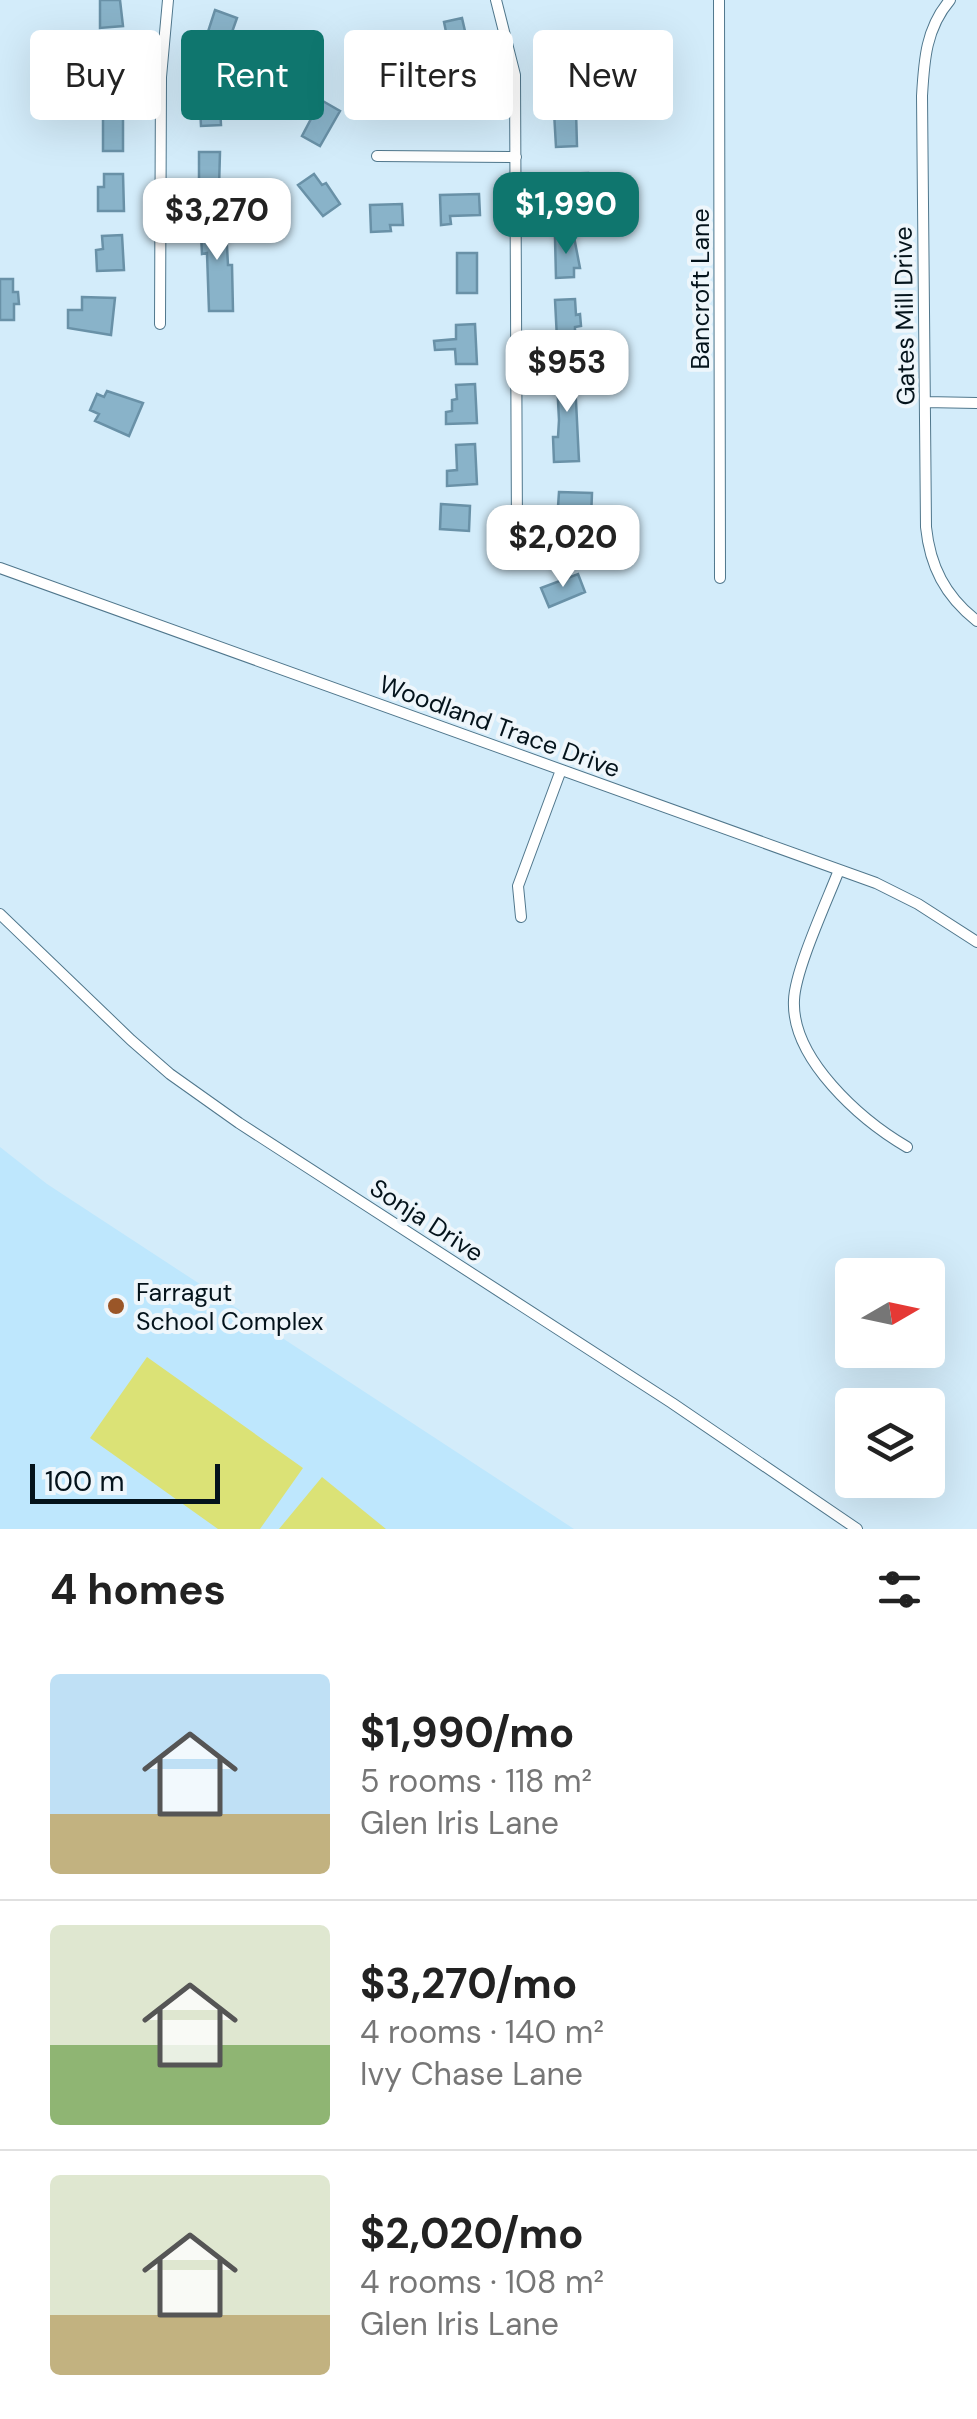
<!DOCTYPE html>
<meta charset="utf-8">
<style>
:root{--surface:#fff;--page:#f6f6f6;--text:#222;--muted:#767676;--line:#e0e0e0;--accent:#0f766e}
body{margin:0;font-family:"DM Sans",sans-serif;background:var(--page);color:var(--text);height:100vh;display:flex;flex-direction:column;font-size:38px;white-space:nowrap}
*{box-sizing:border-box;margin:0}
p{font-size:32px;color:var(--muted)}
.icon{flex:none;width:55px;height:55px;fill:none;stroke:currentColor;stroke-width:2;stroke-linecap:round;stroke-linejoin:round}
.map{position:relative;height:1529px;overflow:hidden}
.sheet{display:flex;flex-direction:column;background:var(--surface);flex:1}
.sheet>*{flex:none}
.banner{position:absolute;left:30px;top:30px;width:918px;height:90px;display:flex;gap:20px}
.needle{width:65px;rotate:81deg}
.buttons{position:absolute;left:835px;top:1258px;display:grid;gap:20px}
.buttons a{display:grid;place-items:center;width:110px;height:110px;border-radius:10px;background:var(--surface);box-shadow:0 10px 40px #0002;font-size:50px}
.scale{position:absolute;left:30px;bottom:25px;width:190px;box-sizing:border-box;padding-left:10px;border:5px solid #04131b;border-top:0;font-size:28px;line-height:35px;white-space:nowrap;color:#04131b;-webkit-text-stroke:8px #eef6fb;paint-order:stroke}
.price{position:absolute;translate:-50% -85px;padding:0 22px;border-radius:20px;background:#fff;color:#222;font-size:32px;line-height:65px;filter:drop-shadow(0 2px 5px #0008)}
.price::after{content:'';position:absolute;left:50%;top:60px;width:30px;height:22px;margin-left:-15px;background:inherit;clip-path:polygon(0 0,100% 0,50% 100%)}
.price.active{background:var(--accent);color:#fff}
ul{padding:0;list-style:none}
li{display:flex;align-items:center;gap:30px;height:250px;padding:0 50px}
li+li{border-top:2px solid var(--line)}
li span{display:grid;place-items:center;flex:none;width:280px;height:200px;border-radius:10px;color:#555}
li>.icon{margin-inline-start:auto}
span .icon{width:120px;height:120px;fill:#fffc;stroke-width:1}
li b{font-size:42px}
h2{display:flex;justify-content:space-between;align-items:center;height:120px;padding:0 50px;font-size:42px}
.tag{padding:0 35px;border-radius:10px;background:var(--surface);box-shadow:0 10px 40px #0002;font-size:35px;line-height:90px}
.tag.active{background:var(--accent);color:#fff}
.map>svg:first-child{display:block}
</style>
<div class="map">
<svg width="977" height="1529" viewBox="0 0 977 1529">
<rect width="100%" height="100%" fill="#d3ecfa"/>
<path fill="#bee7fd" d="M 0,1147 L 47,1184 L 574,1529 L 0,1529 Z"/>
<path fill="#dbe276" d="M 147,1357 L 303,1468 L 260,1529 L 218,1529 L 90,1438 Z
M 322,1477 L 386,1529 L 279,1529 Z"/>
<path fill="#89b3c9" stroke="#6991a7" stroke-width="2.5" d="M 100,0 L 120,0 L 123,26 L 100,28 Z
M 215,10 L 237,18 L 225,52 L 204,44 Z
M 462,18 L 471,57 L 452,61 L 444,22 Z
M 570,42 L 573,57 L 580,56 L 583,78 L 555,82 L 550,46 Z
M 121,52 L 122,88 L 92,90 L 92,80 L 101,79 L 100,53 Z
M 382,72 L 383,82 L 398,81 L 399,99 L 360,103 L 357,75 Z
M 454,82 L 475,82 L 475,106 L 479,106 L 479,118 L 454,118 Z
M 219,86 L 221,125 L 201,126 L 199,87 Z
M 321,100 L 340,111 L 320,146 L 302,136 Z
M 576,111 L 577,146 L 556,147 L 554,112 Z
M 103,112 L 123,112 L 123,151 L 103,151 Z
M 199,152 L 220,152 L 219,188 L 199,188 Z
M 588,173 L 588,188 L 575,189 L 576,211 L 555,212 L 554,174 Z
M 104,174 L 123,174 L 124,211 L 98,211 L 98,187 L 104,187 Z
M 314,174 L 322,185 L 326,183 L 340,204 L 323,216 L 298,185 Z
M 479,194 L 480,215 L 450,216 L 451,224 L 441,225 L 440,195 Z
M 402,204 L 403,225 L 390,225 L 391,231 L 371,232 L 370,205 Z
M 220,213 L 221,228 L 226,228 L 228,265 L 232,265 L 233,311 L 209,311 L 207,253 L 202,254 L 200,214 Z
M 122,235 L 124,270 L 97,271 L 96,250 L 103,249 L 102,236 Z
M 574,237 L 580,268 L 574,268 L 574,277 L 556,278 L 555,238 Z
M 457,253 L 477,253 L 477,293 L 457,293 Z
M 0,279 L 13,279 L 13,292 L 18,292 L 19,304 L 14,304 L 14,320 L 0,320 Z
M 82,297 L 115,298 L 111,335 L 68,328 L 68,310 L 82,310 Z
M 575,299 L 576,315 L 580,314 L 581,326 L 575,327 L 575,338 L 557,339 L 555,300 Z
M 475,324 L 477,364 L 456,364 L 455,349 L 435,350 L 434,341 L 456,339 L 456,325 Z
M 574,361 L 579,461 L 554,462 L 553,437 L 558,437 L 559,420 L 556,363 Z
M 475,384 L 477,423 L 446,424 L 446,412 L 452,411 L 452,400 L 457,399 L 456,385 Z
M 107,391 L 143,403 L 129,436 L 95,421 L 99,414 L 90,410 L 97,394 L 104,397 Z
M 475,444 L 477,484 L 447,486 L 447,471 L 457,470 L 456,445 Z
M 559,492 L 592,493 L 591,520 L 566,519 L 566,508 L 558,507 Z
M 441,504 L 470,506 L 469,531 L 440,529 Z
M 578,574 L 585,592 L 549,607 L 541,588 Z"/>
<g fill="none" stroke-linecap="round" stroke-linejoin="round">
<defs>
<path id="minor" d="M 496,0 L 515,75 L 517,534
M 719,0 L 720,578
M 950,0 C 926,28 924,60 922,96 L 926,527 C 930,566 945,596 977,621
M 377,156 L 516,157
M 160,324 L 161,77 L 168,0
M 925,402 L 977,403
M 0,568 L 876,883 L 918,904 L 977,942
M 839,870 C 827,901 795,970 794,1000 C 791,1059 861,1120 907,1147
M 0,914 L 131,1040 L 170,1074 L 239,1123 L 672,1403 L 857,1529
M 521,917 L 518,886 L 561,770"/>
</defs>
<use href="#minor" stroke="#50778c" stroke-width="12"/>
<use href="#minor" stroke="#fff" stroke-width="10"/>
</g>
<circle fill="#9a5628" stroke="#eef6fb" stroke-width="4" cx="116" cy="1306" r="10"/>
<g text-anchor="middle" stroke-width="8" stroke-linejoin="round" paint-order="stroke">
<g font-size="25" fill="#04131b" stroke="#eef6fb">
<text transform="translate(700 289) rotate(-90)" y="9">Bancroft Lane</text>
<text transform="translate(904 316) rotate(-91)" y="9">Gates Mill Drive</text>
<text transform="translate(500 726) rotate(20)" y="9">Woodland Trace Drive</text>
<text transform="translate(427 1220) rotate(33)" y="9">Sonja Drive</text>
</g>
<g font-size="25" fill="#04131b" stroke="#eef6fb" text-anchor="start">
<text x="136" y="1301">Farragut<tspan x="136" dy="29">School Complex</tspan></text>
</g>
</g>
</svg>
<div class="buttons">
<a><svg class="needle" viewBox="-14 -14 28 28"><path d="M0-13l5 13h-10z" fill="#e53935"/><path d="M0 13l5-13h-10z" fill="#767676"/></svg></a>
<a><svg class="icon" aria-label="layers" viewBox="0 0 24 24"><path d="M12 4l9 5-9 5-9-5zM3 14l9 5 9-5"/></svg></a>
</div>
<div class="scale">100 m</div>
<b class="price active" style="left:566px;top:257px">$1,990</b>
<b class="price" style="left:217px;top:263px">$3,270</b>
<b class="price" style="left:567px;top:415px">$953</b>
<b class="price" style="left:563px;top:590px">$2,020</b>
<div class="banner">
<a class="tag">Buy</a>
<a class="tag active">Rent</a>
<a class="tag">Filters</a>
<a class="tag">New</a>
</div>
</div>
<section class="sheet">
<h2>4 homes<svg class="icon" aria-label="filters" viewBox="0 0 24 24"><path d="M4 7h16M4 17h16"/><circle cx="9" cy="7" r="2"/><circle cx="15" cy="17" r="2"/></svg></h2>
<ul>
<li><span style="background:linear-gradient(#bfe0f5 70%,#c2b280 0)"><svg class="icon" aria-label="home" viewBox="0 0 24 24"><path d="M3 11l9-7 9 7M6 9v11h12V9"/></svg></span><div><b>$1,990/mo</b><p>5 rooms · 118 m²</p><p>Glen Iris Lane</p></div></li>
<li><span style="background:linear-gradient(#dfe7d0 60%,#8fb573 0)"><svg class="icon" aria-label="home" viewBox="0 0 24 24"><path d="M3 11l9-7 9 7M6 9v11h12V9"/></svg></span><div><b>$3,270/mo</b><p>4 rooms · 140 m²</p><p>Ivy Chase Lane</p></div></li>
<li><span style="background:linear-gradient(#dfe7d0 70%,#c2b280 0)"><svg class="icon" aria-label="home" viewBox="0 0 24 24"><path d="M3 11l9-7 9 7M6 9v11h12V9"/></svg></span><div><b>$2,020/mo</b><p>4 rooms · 108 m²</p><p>Glen Iris Lane</p></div></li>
</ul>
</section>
